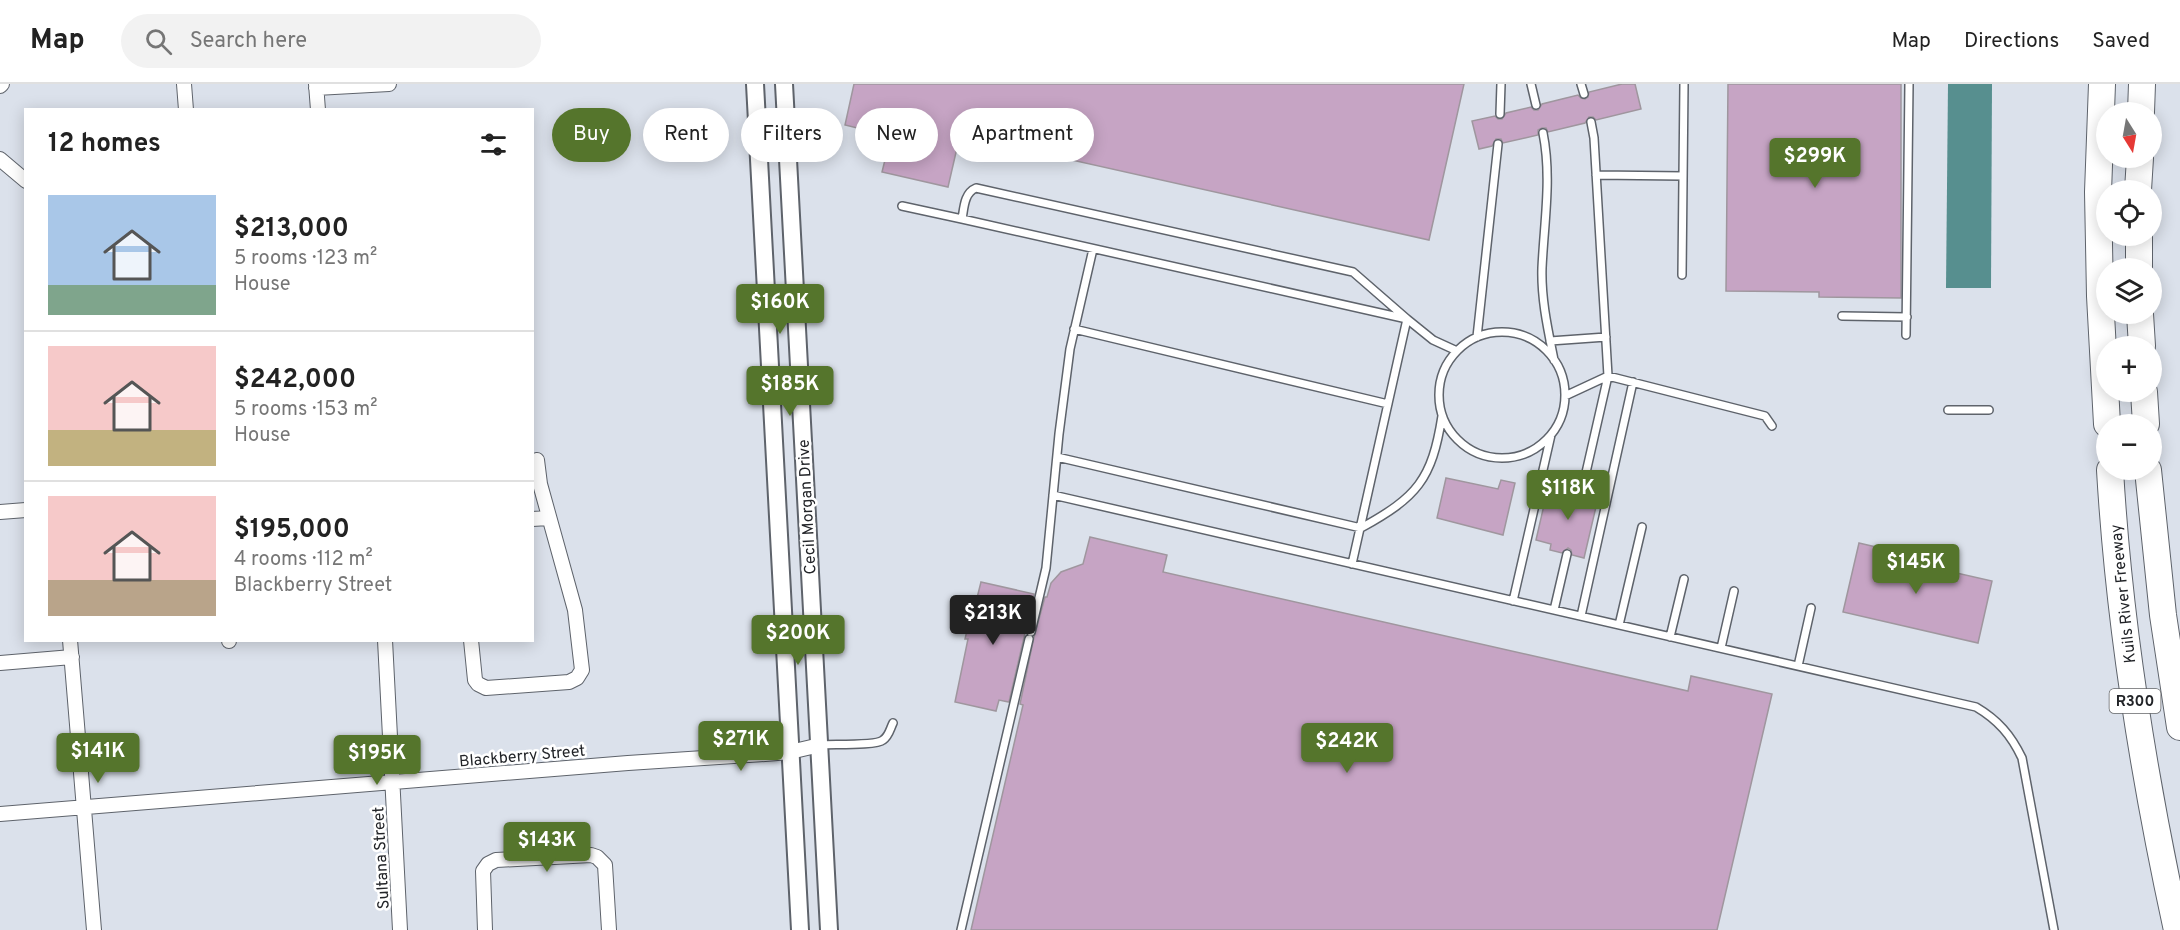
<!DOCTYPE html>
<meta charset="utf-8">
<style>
:root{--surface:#fff;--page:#f2f2f2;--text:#222;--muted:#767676;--line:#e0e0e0;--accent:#55752c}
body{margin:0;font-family:Overpass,sans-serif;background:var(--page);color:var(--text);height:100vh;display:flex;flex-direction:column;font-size:22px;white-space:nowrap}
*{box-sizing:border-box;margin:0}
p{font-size:20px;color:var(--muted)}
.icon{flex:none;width:33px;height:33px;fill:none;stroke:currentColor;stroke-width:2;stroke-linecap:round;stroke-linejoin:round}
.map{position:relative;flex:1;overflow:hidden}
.sheet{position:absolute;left:24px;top:24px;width:510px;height:534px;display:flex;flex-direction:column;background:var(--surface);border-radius:0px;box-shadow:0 3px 15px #0003}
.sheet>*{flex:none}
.banner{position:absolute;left:552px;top:24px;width:570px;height:54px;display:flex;gap:12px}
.needle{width:39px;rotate:169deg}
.tools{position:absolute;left:2096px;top:18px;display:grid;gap:12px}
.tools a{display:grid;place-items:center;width:66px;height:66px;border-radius:50%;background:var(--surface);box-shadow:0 3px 15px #0003;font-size:30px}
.price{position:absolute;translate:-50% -51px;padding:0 14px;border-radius:6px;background:var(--accent);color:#fff;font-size:20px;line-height:39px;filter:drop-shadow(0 2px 3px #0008)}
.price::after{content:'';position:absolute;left:50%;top:36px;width:18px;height:14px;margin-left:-9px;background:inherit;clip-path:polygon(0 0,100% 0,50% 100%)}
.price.selected{background:#222;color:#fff}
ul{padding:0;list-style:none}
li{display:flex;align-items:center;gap:18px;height:150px;padding:0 24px}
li+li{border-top:2px solid var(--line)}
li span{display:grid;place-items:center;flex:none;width:168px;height:120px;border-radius:0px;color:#555}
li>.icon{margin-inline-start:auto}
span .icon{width:72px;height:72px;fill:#fffc;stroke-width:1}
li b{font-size:26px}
h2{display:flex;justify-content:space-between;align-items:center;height:72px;padding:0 24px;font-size:26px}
.chip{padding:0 21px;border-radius:27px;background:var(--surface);box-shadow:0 3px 15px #0003;font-size:21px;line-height:54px}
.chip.selected{background:var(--accent);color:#fff}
header{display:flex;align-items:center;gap:36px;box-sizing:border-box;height:84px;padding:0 30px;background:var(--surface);border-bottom:2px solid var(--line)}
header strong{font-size:28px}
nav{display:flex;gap:33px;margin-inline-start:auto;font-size:21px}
.search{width:420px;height:54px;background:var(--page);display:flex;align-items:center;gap:15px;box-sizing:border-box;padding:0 21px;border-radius:33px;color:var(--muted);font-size:22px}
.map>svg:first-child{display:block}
</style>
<header>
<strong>Map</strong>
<div class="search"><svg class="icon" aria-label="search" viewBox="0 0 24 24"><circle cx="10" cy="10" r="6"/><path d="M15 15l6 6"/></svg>Search here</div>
<nav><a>Map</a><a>Directions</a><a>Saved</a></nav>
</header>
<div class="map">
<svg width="2180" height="846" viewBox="0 0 2180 846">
<rect width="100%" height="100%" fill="#dbe1eb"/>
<path fill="#578f8f" d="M 1948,0 L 1992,0 L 1991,204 L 1946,204 Z"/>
<path fill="#c6a4c4" stroke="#9f969e" stroke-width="1.5" d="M 854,0 L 1464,0 L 1429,156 L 960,51 L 948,103 L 882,88 L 889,60 L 880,58 L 882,50 L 845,41 Z
M 1622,0 L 1635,0 L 1641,25 L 1596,36 L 1593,33 L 1589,33 L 1585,39 L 1548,48 L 1546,44 L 1542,44 L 1538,46 L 1538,51 L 1503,59 L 1501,55 L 1496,55 L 1492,62 L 1479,65 L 1472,37 L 1495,32 L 1498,35 L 1502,35 L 1506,29 L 1531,23 L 1534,26 L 1538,26 L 1542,20 L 1578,11 L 1581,14 L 1585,15 L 1588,13 L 1589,8 Z
M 1728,0 L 1901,0 L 1901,214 L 1819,213 L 1819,208 L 1726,207 Z
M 1446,394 L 1498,405 L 1501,396 L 1515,399 L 1503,451 L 1437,434 Z
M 1565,403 L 1576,405 L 1578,410 L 1581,412 L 1587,408 L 1599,410 L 1584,474 L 1572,471 L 1571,466 L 1568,464 L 1562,469 L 1550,466 L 1551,460 L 1536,456 L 1547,408 L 1562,411 Z
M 1090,453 L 1167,471 L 1163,488 L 1688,607 L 1691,592 L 1772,610 L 1717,846 L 971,846 L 1023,621 L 1020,620 L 1034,553 L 1045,513 L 1047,513 L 1051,499 L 1061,488 L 1083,480 Z
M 1859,459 L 1919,473 L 1917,480 L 1992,497 L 1978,559 L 1843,528 Z
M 981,498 L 1034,510 L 1009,618 L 999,616 L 996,627 L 955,618 L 968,555 L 965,555 L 973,521 L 975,522 Z"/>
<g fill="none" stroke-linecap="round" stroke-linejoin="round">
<defs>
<path id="service" d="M 1531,0 L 1536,21
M 1581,0 L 1584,10
M 1500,30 L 1501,0
M 1543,49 C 1552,94 1544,139 1542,184 C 1541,215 1548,246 1554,276
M 1596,91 L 1683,92
M 976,104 L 1353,188 L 1407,235 L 962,135 C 964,124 964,109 976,104 Z
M 902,122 L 962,135
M 1682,191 L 1684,0
M 1842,232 L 1907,233
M 1074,245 L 1388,320
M1439 311a63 63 0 1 1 126 0a63 63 0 1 1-126 0Z
M 1906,251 L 1909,0
M 1477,253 L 1498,60
M 1550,257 L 1606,253
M 1565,312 L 1608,292 L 1765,332 L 1772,342
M 1948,326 L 1989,326
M 1057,373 L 1361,444 C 1417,413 1432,396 1442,332
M 1582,406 L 1608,292 L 1594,54 L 1591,38
M 1053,411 L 1976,623 C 1998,636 2011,651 2022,674 L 2054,846
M 1352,480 L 1407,235 L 1433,256 L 1457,267
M 1513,517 L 1551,351
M 1554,526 L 1567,470
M 1581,532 L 1633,298
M 1619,541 L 1642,443
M 1031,548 L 1046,484 L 1059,350 L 1070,265 L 1093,165
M 1670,553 L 1684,495
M 1721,564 L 1734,507
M 1798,582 L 1811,524
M 820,661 C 833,660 876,662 883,656 C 889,652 890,645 893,639
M 961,846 L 1029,555"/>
<path id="minor" d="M 184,0 L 186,26
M 316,0 L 318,26
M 0,2 L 2,0
M 316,4 L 389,0
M 0,75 L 26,97
M 0,428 L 26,426
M 532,435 L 549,434
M 70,556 L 94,846
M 229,556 L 229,557
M 385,556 L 400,846
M 471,556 L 475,596 L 478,600 L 486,604 L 569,598 L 577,594 L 582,586 L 575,526 L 540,400 L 537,376
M 0,579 L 72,573
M 0,730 L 628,679 L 765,670 L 790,668 L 820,661
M 485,846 L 483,787 L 488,780 L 496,776 L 591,771 L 597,773 L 605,781 L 609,846"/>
<path id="tertiary" d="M 755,0 L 800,846
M 784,0 L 829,846"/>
<path id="motorway" d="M 2102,0 L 2098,108 L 2100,212 L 2107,340
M 2141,28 L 2142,0
M 2138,106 L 2140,74
M 2139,152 L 2139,184
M 2140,230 L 2142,262
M 2144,308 L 2146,340
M 2110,386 C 2119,540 2144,695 2177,846
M 2148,386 L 2163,531 L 2180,643"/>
</defs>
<use href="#service" stroke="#5e636b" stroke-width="10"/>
<use href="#minor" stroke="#5e636b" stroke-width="16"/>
<use href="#tertiary" stroke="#5e636b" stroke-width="20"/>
<use href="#motorway" stroke="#5e636b" stroke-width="28"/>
<use href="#service" stroke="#fff" stroke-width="7"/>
<use href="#minor" stroke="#fff" stroke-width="14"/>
<use href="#tertiary" stroke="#fff" stroke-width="16"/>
<use href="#motorway" stroke="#fff" stroke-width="26"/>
</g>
<g text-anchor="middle" stroke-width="5" stroke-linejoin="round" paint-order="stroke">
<rect fill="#fff" stroke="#646668" stroke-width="1.5" x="2109.5" y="605" width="51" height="24" rx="4.5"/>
<g font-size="15" font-weight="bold" fill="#222428">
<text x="2135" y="622">R300</text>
</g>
<g font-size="16" fill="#222428" stroke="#fff">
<text transform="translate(806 423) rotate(-93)" y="6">Cecil Morgan Drive</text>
<text transform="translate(2122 510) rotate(-96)" y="6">Kuils River Freeway</text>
<text transform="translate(522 671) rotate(-5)" y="6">Blackberry Street</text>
<text transform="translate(380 774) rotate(-93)" y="6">Sultana Street</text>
</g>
</g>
</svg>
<div class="tools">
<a><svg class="needle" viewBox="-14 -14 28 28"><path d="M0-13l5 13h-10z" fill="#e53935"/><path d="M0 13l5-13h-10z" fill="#767676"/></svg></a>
<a><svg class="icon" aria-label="locate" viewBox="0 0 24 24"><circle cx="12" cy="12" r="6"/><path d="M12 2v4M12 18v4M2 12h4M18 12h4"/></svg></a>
<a><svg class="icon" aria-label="layers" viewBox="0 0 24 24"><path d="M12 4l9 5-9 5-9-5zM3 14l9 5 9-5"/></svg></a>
<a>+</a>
<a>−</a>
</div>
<b class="price" style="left:1815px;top:105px">$299K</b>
<b class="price" style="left:780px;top:251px">$160K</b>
<b class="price" style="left:790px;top:333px">$185K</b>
<b class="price" style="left:1568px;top:437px">$118K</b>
<b class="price" style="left:1916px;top:511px">$145K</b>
<b class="price selected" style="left:993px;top:562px">$213K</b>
<b class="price" style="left:798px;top:582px">$200K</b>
<b class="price" style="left:741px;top:688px">$271K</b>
<b class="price" style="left:1347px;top:690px">$242K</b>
<b class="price" style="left:98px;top:700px">$141K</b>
<b class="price" style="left:377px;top:702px">$195K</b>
<b class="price" style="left:547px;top:789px">$143K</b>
<div class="banner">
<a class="chip selected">Buy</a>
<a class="chip">Rent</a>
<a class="chip">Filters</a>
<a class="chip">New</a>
<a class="chip">Apartment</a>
</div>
<section class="sheet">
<h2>12 homes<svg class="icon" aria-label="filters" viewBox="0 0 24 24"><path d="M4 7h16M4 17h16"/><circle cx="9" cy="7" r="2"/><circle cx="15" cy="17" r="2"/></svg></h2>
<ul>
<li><span style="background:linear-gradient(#a9c7e8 75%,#7fa58c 0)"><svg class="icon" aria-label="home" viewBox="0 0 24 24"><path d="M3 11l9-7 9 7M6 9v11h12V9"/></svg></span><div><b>$213,000</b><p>5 rooms · 123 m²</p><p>House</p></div></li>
<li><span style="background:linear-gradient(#f6c9c9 70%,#c2b280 0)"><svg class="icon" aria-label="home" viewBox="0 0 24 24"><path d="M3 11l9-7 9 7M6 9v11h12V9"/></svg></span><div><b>$242,000</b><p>5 rooms · 153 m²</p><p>House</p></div></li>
<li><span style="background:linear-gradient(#f6c9c9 70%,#b9a48a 0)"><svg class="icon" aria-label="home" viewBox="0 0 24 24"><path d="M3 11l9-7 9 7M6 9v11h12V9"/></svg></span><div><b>$195,000</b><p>4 rooms · 112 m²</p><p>Blackberry Street</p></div></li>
</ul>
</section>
</div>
